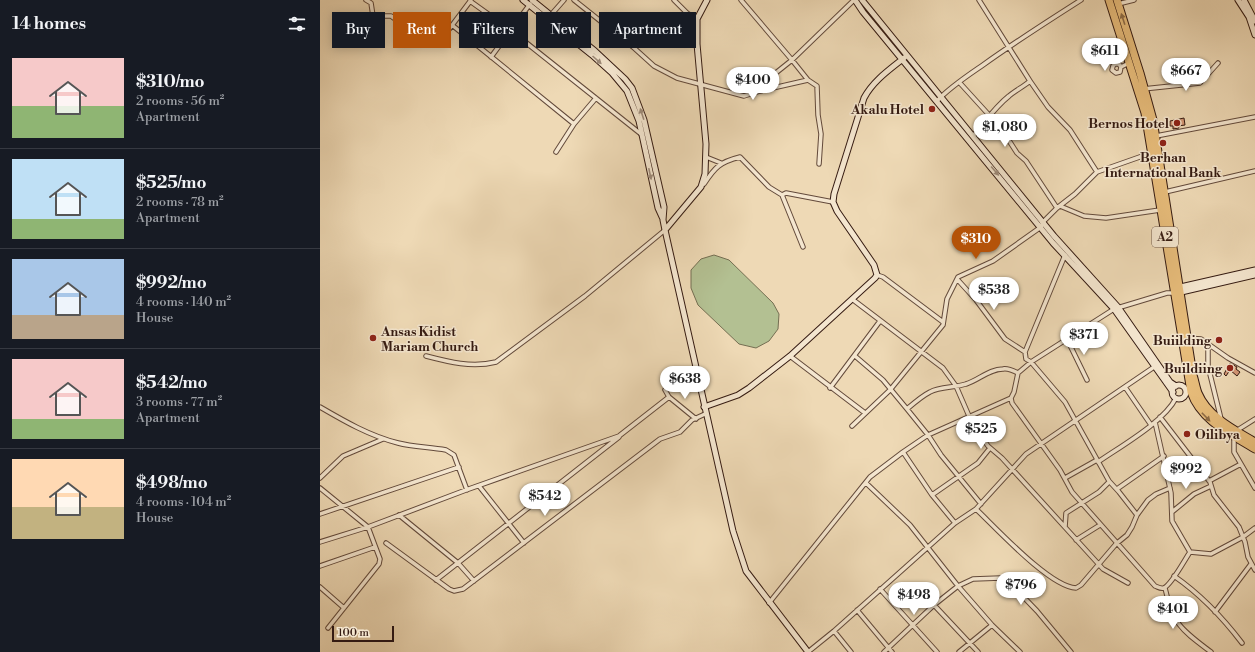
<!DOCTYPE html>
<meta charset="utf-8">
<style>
:root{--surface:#171b24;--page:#242831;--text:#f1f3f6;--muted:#9ea1a6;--line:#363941;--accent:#b45309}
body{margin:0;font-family:"Libre Bodoni",serif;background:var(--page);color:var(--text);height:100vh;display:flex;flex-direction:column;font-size:15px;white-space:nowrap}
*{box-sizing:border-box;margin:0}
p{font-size:13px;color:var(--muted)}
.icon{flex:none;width:22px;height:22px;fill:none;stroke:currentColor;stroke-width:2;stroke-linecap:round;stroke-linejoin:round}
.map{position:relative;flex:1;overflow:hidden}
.details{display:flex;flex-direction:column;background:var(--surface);width:320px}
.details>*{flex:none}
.banner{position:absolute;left:12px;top:12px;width:380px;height:36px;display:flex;gap:8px}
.scale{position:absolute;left:12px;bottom:10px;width:62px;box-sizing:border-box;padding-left:4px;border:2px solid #351b12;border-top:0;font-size:11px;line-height:14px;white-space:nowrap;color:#351b12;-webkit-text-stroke:3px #f4e6cf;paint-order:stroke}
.price{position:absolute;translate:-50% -34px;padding:0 9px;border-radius:14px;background:#fff;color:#222;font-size:13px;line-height:26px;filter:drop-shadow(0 1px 2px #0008)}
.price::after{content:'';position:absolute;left:50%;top:24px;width:12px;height:9px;margin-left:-6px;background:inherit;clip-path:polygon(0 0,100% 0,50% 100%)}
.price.active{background:var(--accent);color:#fff}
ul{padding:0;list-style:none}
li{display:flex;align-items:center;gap:12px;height:100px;padding:0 12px}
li+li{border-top:1px solid var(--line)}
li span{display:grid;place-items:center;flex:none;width:112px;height:80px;border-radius:0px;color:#555}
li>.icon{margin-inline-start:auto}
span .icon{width:48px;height:48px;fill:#fffc;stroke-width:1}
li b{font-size:17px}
h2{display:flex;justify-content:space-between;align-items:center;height:48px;padding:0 12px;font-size:17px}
.tag{padding:0 14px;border-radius:0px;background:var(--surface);box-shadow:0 2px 10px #0003;font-size:14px;line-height:36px}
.tag.active{background:var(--accent);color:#fff}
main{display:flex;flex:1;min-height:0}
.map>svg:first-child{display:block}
</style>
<main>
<section class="details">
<h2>14 homes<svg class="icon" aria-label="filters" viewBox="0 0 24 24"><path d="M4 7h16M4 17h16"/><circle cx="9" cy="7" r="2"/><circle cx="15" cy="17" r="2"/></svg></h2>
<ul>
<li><span style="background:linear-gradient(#f6c9c9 60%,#8fb573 0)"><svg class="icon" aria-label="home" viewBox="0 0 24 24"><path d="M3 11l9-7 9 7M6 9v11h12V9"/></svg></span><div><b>$310/mo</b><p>2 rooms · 56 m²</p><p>Apartment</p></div></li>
<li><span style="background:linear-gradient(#bfe0f5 75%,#8fb573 0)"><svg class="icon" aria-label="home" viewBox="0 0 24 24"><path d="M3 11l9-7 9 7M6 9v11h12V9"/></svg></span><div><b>$525/mo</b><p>2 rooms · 78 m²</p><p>Apartment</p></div></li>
<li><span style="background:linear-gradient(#a9c7e8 70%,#b9a48a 0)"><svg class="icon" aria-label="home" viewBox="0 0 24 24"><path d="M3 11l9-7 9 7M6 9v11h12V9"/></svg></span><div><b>$992/mo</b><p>4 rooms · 140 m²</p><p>House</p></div></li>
<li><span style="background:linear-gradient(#f6c9c9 75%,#8fb573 0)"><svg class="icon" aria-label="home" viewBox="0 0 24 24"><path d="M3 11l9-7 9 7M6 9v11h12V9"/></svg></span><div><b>$542/mo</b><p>3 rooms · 77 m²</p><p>Apartment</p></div></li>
<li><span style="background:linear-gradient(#ffd9b3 60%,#c2b280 0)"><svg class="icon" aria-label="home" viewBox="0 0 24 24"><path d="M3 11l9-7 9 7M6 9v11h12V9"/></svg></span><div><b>$498/mo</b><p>4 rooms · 104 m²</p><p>House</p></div></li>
</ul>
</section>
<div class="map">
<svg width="935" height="652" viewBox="0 0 935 652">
<rect width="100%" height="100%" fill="#eed9b5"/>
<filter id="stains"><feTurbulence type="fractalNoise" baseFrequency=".005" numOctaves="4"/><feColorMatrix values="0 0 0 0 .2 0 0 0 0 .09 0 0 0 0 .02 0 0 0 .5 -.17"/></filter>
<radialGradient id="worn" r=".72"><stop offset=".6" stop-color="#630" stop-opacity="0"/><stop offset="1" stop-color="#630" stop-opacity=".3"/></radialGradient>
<path fill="#b3c092" stroke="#746e52" d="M 394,255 L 409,260 L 453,303 L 459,314 L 458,329 L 449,341 L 436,348 L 419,344 L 378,305 L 371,288 L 371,270 L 381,259 Z"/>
<path fill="#d39675" stroke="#351b12" d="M 864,118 L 865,125 L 858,126 L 859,128 L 853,129 L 853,126 L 850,126 L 850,121 Z
M 910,363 L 917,367 L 916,369 L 920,372 L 917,376 L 910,370 L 906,376 L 904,374 Z"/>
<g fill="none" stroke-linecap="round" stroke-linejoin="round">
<defs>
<path id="street" d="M 46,0 L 51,3 L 53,16 L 71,16 L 111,45 L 118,44 L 151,0
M 254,0 L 313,47 L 334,66 L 357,78 L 424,96 L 440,91 L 452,76 L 472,60 L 488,80 L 440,91
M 354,0 L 367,13 L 377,19
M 421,0 L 472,60 L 534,0
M 150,1 L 189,29 L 321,134
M 798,4 L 814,0
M 230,16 L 244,0
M 132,25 L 254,124
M 171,57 L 210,4
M 801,67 L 799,64 L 795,64 L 793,66 L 792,70 L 796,73 L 800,72 L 801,67 L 809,63
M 488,80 L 497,86 L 498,115 L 501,134 L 499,164
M 710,81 L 728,107 L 750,130 L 777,172
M 639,82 L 669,115 L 688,139 L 697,153 L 706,161 L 737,208
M 823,89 L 880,83 L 898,63
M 617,101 C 630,87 647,76 663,65 C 695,42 728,21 761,0
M 653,136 C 665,122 675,107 689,96 C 696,90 703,87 710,81 L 659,0
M 836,136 L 935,117
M 236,152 L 254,124 L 276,98
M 386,157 L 401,163
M 384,184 C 395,167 400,162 420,157 L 449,187 L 462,195 L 483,247
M 845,192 L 935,171
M 462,195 L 466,193 L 513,202
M 740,206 L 764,216 L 786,218 L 840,210
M 745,255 L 705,352 L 706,359 L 711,362 L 794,309 L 847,293 L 854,293
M 557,275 L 563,277 L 623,322
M 637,279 L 656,300 L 685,339 L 705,352
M 532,299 L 623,368 L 636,386 L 649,416 L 660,435 L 668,446 L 682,458 L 783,569 L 808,583
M 867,338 L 881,339 L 908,358 L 935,373
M 747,339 L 767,380
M 888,344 L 888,366 L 901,419
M 106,356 C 129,362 152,368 176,362 L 265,296 L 345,230
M 470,356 L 545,413
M 535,356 L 563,380 L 587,409
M 698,373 L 711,362 L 745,402 L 789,481 L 799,492 L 817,515
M 805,387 L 831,425
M 510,388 L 560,321
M 345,390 L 349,397 L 376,419
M 691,398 L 694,392 L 698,373 C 694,371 688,368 683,369 C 669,369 659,380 646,384 C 634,388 620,386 610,392 C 602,396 594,403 587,409 L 608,435 L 691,398 L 692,403 L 740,470 L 752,492 L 835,586 C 838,587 840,589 844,588 C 852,584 864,561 870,552 L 852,521 L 851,493 L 835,422
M 0,407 C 24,421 50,436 78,443 C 93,447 110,447 126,450 L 134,455 L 147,490
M 840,417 L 890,482 L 894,495 L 919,527 L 925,542 L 928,557 L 935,570
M 532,426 L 570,390 L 623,325 L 627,299 L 638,277 L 673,261 L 721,227 L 723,222 L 737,208 L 755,194 L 777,172 L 831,153
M 916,431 L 935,419
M 914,437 L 914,452 L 935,488
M 583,452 L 612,495 L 635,523
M 778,462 C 801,446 844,422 856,398
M 0,478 L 23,456 L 63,439
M 745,478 L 777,460
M 889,481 L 921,464
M 546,483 L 590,525 L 638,586 L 614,605 L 564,652
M 159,486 L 204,543
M 0,488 L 48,527 L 60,559 L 59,564 L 8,628
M 797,489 L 844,456
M 612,495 L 658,463 L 670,448
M 656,509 C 676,528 730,587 756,588 L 761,585 L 796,544 L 807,535 L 812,527 L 817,515 L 828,500 L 836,494 L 850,488
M 852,512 L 874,494 L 891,486
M 0,514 L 139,467
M 79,515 L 138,563 L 154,581
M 745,527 L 746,513 L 779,492 L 789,482
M 756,540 L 780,525
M 0,542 L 48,527 L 146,490 L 299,436 L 349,397
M 66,543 L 129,589 L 134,591 L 143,589 L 340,439 L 360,432 L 372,420 L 385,414
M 870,552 L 891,554 L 923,537 L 935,528
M 0,566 L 55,547
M 854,576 C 880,594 903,618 922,643
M 116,580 L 299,437
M 0,587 L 24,608
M 845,588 C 853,625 862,630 891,652
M 560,589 L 617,652
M 449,603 L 550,477 L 583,452 L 608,435 L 621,455 L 661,504
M 614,605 L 658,652
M 537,610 L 572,652
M 895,612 L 931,564
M 514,631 L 531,652
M 488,652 L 514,631 L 635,523 L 656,509 L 706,454 L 837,365
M 639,652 L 672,625
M 700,652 L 672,625 L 638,586 L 653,579 L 681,578 L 692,585 L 717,611 L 751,652"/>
<path id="secondary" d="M 203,0 L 272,55 L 292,73 L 307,91 L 319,121 L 338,208 L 343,219
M 212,0 L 275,51 L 305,79 L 312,88 L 324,120 L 344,207 L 343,220 L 345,230 L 413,531 L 426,571 L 488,652
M 535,0 L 543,12 L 733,243 L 794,309 L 853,392
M 542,0 L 734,236 L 798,307 L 850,382 L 856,386
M 918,0 L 929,17 L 935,35
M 924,0 L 935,21
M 345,230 L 381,187 L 385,174 L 386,144 L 377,44 L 377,19 L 387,0
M 856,288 L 935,270
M 857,293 L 935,275
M852 392a7 7 0 1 1 14 0a7 7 0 1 1-14 0Z
M 384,407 L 418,395 L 429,388 L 470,356 L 555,278 L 557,275 L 554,265 L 517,211 L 513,202 L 514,194 L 544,98 C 553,81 569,70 584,58"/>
<path id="highway" d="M 789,0 L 825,113 L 871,392 C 881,421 911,434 935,449
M 797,0 L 820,73 L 833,120 L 873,375 C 875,381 876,388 878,393 C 888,417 915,430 935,442"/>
</defs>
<use href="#street" stroke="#634a3b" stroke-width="5.5"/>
<use href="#secondary" stroke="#351b12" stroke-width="7"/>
<use href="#highway" stroke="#351b12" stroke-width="9"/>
<use href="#street" stroke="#f4e6cf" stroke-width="3.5"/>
<use href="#secondary" stroke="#f4e6cf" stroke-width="5"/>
<use href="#highway" stroke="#e7bc7a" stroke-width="7"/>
</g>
<defs><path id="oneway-solid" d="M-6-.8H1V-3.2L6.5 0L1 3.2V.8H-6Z"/></defs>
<g fill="#8e6c46">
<use href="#oneway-solid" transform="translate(803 19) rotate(-108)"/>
<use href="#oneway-solid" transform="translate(886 417) rotate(46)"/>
</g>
<g fill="#9e8b7a">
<use href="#oneway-solid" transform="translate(277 60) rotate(42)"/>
<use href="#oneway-solid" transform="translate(322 114) rotate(-108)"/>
<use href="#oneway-solid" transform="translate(675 171) rotate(50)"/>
<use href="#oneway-solid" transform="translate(330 174) rotate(78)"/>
</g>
<g fill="#8f2418" stroke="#f4e6cf" stroke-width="1.5">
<circle cx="612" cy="109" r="4"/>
<circle cx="857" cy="123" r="4"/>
<circle cx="843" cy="143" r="4"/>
<circle cx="53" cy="338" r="4"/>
<circle cx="899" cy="340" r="4"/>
<circle cx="910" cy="368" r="4"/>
<circle cx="867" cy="434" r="4"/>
</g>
<g text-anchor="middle" stroke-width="3" stroke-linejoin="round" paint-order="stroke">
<rect fill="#f4e6cf" stroke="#6e584b" stroke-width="1" x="832" y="227" width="26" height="20" rx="3"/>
<g font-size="12" font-weight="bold" fill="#351b12">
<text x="845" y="241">A2</text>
</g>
<g font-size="13" font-weight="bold" fill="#351b12" stroke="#f4e6cf" text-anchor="end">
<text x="604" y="114">Akalu Hotel</text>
<text x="849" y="128">Bernos Hotel</text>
<text x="843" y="162" text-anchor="middle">Berhan<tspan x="843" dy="15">International Bank</tspan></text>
<text x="61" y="336" text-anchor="start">Ansas Kidist<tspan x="61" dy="15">Mariam Church</tspan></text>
<text x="891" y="345">Buiilding</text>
<text x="902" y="373">Buildiing</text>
<text x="875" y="439" text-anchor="start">Oilibya</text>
</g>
</g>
<rect width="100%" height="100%" filter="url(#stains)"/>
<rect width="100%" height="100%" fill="url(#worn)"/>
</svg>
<div class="scale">100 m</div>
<b class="price" style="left:785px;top:72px">$611</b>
<b class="price" style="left:866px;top:92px">$667</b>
<b class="price" style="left:433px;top:101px">$400</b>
<b class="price" style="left:685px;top:148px">$1,080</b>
<b class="price active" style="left:656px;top:260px">$310</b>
<b class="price" style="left:674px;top:311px">$538</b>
<b class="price" style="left:764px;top:356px">$371</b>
<b class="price" style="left:365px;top:400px">$638</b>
<b class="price" style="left:661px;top:450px">$525</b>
<b class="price" style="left:866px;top:490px">$992</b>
<b class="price" style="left:225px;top:517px">$542</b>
<b class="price" style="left:701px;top:606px">$796</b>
<b class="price" style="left:594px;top:616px">$498</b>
<b class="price" style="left:853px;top:630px">$401</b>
<div class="banner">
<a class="tag">Buy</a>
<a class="tag active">Rent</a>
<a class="tag">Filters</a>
<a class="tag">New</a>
<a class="tag">Apartment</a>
</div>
</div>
</main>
